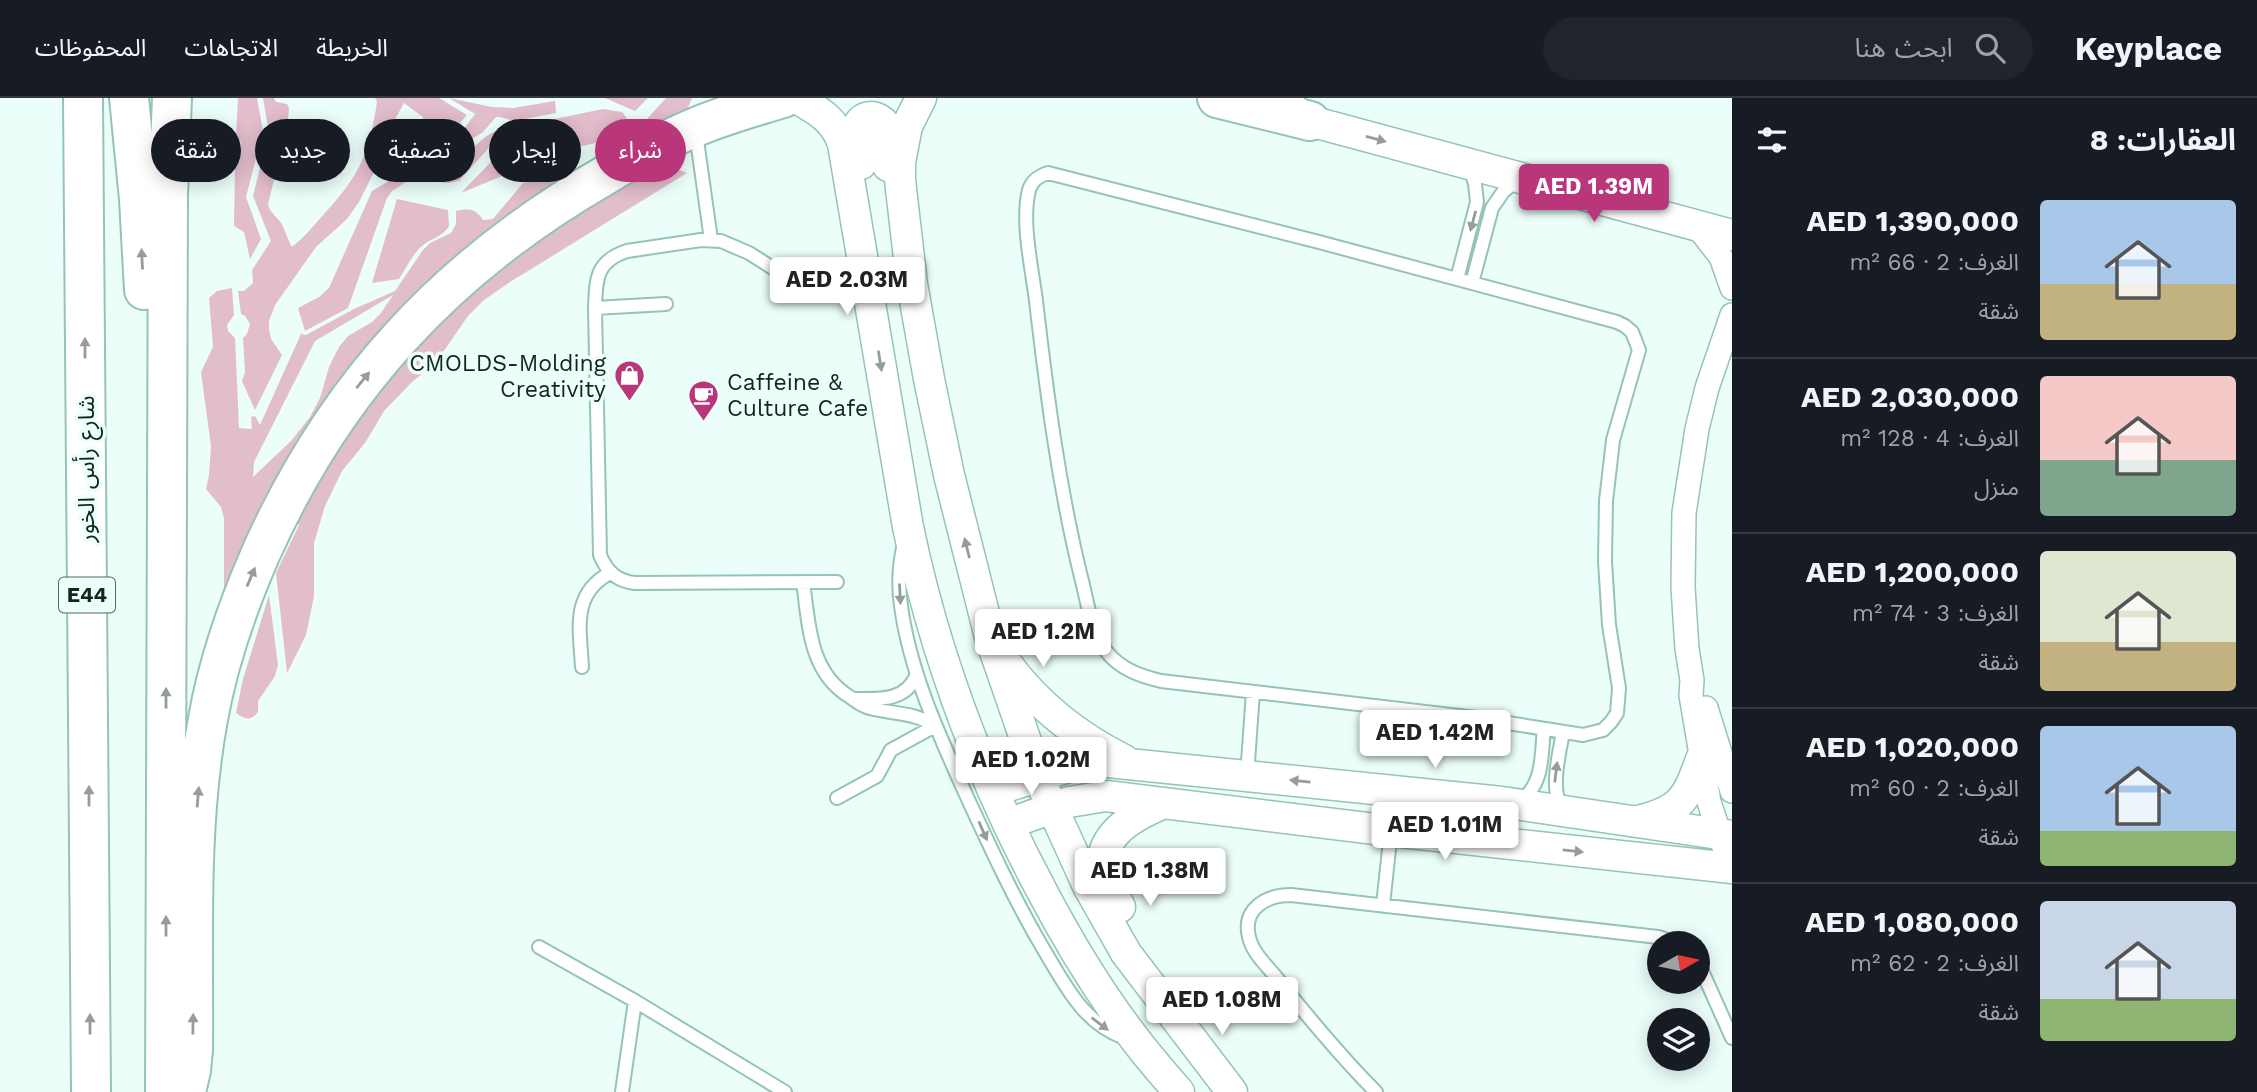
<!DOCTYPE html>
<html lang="ar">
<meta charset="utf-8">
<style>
:root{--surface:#171b24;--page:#20242c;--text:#f1f3f6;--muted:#9ea1a6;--line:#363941;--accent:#ba367b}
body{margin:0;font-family:"Work Sans","Noto Sans Arabic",sans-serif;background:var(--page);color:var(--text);direction:rtl;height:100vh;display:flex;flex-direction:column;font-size:26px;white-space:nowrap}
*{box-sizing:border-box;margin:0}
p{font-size:23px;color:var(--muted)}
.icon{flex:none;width:38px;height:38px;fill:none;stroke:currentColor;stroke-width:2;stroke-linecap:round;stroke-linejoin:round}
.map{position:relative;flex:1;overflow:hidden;direction:ltr}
.drawer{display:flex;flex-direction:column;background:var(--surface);width:525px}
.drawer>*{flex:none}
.hud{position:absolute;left:21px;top:21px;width:665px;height:63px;direction:rtl;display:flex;gap:14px}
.needle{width:46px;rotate:81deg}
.fabs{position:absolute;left:1647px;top:833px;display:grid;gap:14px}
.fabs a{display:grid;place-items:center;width:63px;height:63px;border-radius:50%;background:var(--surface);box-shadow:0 4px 18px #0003;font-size:35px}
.price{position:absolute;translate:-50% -60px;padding:0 16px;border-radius:7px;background:#fff;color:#222;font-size:23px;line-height:46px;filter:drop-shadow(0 2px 4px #0008)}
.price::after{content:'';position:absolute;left:50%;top:42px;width:21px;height:16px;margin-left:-10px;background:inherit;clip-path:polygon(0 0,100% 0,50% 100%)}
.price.active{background:var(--accent);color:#fff}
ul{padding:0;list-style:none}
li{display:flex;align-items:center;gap:21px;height:175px;padding:0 21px}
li+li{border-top:2px solid var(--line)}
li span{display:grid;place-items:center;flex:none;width:196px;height:140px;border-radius:7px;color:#555}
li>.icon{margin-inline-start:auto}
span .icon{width:84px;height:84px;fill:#fffc;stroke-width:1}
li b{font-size:30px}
h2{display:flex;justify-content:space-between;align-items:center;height:84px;padding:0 21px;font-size:30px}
.pill{padding:0 24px;border-radius:32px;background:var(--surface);box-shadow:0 4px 18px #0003;font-size:24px;line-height:63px}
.pill.active{background:var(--accent);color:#fff}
header{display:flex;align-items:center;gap:42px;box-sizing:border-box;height:98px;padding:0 35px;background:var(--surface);border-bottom:2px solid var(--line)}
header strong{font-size:33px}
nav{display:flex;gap:38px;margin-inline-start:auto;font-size:24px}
.search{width:490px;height:63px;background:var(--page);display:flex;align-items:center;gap:18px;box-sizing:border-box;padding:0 24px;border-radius:38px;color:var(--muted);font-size:26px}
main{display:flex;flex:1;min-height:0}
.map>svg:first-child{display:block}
</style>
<header>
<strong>Keyplace</strong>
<div class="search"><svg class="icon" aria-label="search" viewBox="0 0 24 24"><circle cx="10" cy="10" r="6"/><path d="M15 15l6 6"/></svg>ابحث هنا</div>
<nav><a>الخريطة</a><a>الاتجاهات</a><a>المحفوظات</a></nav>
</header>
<main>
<section class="drawer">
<h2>العقارات: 8<svg class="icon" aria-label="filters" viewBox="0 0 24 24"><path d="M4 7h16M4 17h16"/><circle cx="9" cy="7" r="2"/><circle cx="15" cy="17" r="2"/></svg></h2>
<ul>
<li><span style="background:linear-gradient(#a9c7e8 60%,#c2b280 0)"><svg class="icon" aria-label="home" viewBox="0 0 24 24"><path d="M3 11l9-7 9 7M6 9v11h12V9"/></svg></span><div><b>AED 1,390,000</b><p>الغرف: 2 · 66 m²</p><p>شقة</p></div></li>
<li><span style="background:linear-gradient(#f6c9c9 60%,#7fa58c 0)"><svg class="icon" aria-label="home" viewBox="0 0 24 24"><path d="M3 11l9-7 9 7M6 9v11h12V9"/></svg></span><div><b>AED 2,030,000</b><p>الغرف: 4 · 128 m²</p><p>منزل</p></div></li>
<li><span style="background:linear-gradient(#dfe7d0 65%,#c2b280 0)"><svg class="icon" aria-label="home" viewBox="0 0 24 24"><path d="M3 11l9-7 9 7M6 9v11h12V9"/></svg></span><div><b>AED 1,200,000</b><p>الغرف: 3 · 74 m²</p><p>شقة</p></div></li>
<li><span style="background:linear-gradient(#a9c7e8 75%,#8fb573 0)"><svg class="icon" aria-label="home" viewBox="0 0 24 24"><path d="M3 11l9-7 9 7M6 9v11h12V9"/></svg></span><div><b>AED 1,020,000</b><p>الغرف: 2 · 60 m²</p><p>شقة</p></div></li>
<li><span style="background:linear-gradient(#c9d6e8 70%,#8fb573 0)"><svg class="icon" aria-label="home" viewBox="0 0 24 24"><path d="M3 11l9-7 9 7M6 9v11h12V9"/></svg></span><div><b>AED 1,080,000</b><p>الغرف: 2 · 62 m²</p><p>شقة</p></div></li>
</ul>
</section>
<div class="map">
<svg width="1732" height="994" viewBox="0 0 1732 994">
<rect width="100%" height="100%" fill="#ecfefa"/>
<path fill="#e2bdcc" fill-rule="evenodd" d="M 238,0 L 257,0 L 263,33 L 246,99 L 261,141 L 250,161 L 244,134 L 234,128 L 235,70 L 240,62 L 241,45 L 236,37 Z
M 263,0 L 274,0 L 276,4 L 287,6 L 289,10 L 286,49 L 275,78 L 268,106 L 270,112 L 282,126 L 291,148 L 293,148 C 305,139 314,127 324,116 C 360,77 369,56 377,4 L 375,0 L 439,0 L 467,17 L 446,41 L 436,47 L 375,72 L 359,104 L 347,121 L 316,149 L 275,207 L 269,223 L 269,231 L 271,241 L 282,257 L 255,312 L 242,283 L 245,274 L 243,240 L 247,236 L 250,226 L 245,218 L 241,216 L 238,193 L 244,193 L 253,185 L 252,172 L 271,143 L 253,98 L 269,35 ZM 404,5 L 423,19 L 417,47 L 387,57 L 392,27 Z
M 449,0 L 492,9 L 513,10 L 555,3 L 556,15 L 514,23 L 500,19 L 496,19 L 483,34 L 392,93 L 387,100 L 348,210 L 305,233 L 298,210 L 319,199 L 329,190 L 372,93 L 454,44 L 475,16 Z
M 605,0 L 648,0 L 635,13 Z
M 666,0 L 692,0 L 681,26 L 617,54 Z
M 603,11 L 622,14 L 627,20 L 611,41 L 583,48 L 562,41 L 505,39 L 494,44 L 459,83 L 448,85 L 425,82 L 426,79 C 464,74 467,46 496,33 Z
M 509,45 L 560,54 L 461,95 Z
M 612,54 L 465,158 L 224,505 L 224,420 L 221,409 L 206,391 L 209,377 L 211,348 L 201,274 L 213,249 L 209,200 L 217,193 L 232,190 L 234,217 L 227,227 L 228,233 L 235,240 L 239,330 L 252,331 L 251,319 L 255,318 L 260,327 L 301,236 L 306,237 L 354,211 L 395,193 L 423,152 L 430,145 L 451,135 L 456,126 L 456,113 C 469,110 476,111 483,122 L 493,121 L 523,85 L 576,70 ZM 393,197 L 381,215 L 372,224 L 348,238 L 339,249 L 329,269 L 320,300 L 310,319 L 291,343 L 253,379 L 254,364 L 315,243 Z
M 659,63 L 687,75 L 510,184 L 484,202 L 468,218 L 434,267 L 413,283 L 384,313 L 365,345 L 342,373 L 325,408 L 314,445 L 314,498 L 306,537 L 287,575 L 276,475 L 299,427 L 291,416 L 340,334 L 475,182 Z
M 397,101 L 448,112 L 449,128 C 444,138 430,141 422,148 C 412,157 406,170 399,181 L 372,185 Z
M 269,497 L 278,567 L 275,578 L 258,603 L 258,614 C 250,624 245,621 236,615 L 243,581 Z"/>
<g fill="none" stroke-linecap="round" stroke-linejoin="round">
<defs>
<path id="service" d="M 696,35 L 711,142
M 1048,75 L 1319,144 L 1617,224 L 1625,228 L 1632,234 L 1639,252 L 1613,342 L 1606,403 L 1605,463 L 1609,527 L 1619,590 L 1617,615 L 1611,624 L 1603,632 L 1583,637 L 1477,620 L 1161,583 C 1140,578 1120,571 1106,553 C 1091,534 1088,506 1082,483 C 1059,391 1047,297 1036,203 C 1032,170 1021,124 1029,92 C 1032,82 1039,78 1048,75 Z
M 790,181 L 749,155 L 721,143 L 701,142 L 627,153 C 596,163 596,181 595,210 L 600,457 C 607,474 617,483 635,485 L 837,484
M 1457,181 L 1477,104 L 1475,86 L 1470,69
M 1472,185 L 1492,110 L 1503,94 L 1519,80
M 595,210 L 666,206
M 903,450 C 899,469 898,489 901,508 C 910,575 940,639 967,699 C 991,751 1015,803 1044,852 C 1056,872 1067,893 1082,910 C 1094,924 1108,934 1125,940
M 803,484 C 809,527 809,574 850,599 C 857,604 865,610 874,611 C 896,616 916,615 935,628 L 891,652 L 877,678 L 837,700
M 582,569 C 580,531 571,496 610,475
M 854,601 C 879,601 906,604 917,576
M 1247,678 L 1253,594
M 1520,703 C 1544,687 1541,657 1544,631
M 1561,713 C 1551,686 1558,662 1563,634
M 1383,807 L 1391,733
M 539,849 L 635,903 L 785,994
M 1698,864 L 1732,940
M 622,994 L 635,903
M 1376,994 C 1340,958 1308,919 1276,879 C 1267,868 1252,854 1249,839 C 1242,811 1266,797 1291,797 L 1658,839 L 1677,845"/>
<path id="minor" d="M 1697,128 L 1721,159 L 1732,190
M 1732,217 L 1707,290 L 1697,331 L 1684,415 L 1683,489 L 1687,551 L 1692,582 L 1691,597 L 1709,704 L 1732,773
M 1706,610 L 1732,693"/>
<path id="tertiary" d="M 796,0 C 817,12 835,21 843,46 L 908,429 C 935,559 981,680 1044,797 C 1071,848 1102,899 1138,945 C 1151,962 1165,978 1179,994
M 921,0 L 907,28 L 900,64 L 900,82 L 912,186 L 929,281 L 949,377 L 990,539 L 1038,678 L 1088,788 L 1126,855 L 1232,994
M 1294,12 L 1310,23 L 1732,137
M 861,66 C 860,56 855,42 857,32 C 860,15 878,16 886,28 L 888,68
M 1007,566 C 1038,608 1078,639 1124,662
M 993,693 L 1078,666 L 1099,663 L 1502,704 L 1732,738
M 1638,723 C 1682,713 1687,700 1702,659
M 1008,726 L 1069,704 L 1106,698 L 1391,733 L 1732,770
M 1120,809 C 1115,800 1108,790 1105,779 C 1094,738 1133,718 1164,705"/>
<path id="motorway" d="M 83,0 L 91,994
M 129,0 L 139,101 L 144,192
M 1217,0 L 1310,23
M 165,994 L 168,97 L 172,0
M 186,994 L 191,972 L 193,952 C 194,842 188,729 208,621 C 218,564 237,510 260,457 C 334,290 446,169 604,78 C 634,60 664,42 696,29 C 724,17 754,9 783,0"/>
</defs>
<use href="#service" stroke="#95c3b8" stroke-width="16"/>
<use href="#minor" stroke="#95c3b8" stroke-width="26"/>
<use href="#tertiary" stroke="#95c3b8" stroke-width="33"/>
<use href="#motorway" stroke="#95c3b8" stroke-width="42"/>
<use href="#service" stroke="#fff" stroke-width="12"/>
<use href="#minor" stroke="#fff" stroke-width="23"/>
<use href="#tertiary" stroke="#fff" stroke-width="30"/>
<use href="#motorway" stroke="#fff" stroke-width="38"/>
</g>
<defs><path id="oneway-solid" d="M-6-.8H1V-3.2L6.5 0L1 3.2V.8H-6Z" transform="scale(1.75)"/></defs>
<g fill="#959d9b">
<use href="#oneway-solid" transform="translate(1376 41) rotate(15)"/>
<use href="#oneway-solid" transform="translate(1473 123) rotate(105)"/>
<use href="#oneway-solid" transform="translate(142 161) rotate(-93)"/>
<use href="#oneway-solid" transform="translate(85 250) rotate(-90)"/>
<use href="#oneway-solid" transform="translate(880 263) rotate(81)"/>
<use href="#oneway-solid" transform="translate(363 282) rotate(-51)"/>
<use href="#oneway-solid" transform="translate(967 450) rotate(-104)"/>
<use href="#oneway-solid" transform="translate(251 479) rotate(-67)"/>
<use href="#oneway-solid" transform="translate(900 496) rotate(87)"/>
<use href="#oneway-solid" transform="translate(166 600) rotate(-90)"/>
<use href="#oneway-solid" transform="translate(1556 674) rotate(-83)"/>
<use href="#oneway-solid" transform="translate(1300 683) rotate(-174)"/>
<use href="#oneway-solid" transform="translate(89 698) rotate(-90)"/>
<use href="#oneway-solid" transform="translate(198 699) rotate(-85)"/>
<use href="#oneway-solid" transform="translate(983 733) rotate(66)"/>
<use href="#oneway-solid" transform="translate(1573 753) rotate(6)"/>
<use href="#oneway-solid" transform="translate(166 828) rotate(-90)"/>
<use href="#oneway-solid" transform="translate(90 926) rotate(-90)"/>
<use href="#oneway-solid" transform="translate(193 926) rotate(-89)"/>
<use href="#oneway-solid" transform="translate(1100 926) rotate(37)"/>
</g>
<defs>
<symbol id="shop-pin" viewBox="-11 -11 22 30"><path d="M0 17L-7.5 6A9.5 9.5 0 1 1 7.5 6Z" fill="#ba367b" stroke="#ecfefa"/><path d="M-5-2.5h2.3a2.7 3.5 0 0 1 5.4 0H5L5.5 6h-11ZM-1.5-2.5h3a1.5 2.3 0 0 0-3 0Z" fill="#fff"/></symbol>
<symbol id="cafe-pin" viewBox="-11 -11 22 30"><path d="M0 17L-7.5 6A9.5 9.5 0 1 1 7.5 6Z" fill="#ba367b" stroke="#ecfefa"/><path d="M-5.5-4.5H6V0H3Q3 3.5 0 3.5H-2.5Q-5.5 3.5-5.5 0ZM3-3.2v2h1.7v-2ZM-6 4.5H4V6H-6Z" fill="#fff"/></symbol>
</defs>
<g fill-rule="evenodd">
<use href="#shop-pin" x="612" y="260" width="35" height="47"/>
<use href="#cafe-pin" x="686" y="280" width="35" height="47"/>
</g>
<g text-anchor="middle" stroke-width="7" stroke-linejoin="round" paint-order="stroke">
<rect fill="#ecfefa" stroke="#546662" stroke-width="2" x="59" y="479.5" width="56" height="35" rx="5"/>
<g font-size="21" font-weight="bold" fill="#132521">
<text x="87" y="504">E44</text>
</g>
<g font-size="23" fill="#132521" stroke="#ecfefa" text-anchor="end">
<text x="606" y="273">CMOLDS-Molding<tspan x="606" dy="26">Creativity</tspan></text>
<text x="727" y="292" text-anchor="start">Caffeine &amp;<tspan x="727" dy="26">Culture Cafe</tspan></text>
</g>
<g font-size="23" fill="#132521" stroke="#ecfefa">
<text transform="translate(86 371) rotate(-90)" y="8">شارع رأس الخور</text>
</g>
</g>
</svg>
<div class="fabs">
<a><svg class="needle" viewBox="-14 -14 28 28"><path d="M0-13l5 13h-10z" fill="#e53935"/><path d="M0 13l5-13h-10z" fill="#9ea1a6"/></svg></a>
<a><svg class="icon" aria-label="layers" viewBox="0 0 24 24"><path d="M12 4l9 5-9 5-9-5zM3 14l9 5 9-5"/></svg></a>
</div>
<b class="price active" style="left:1594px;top:126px">AED 1.39M</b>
<b class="price" style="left:847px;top:219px">AED 2.03M</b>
<b class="price" style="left:1043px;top:571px">AED 1.2M</b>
<b class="price" style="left:1435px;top:672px">AED 1.42M</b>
<b class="price" style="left:1031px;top:699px">AED 1.02M</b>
<b class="price" style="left:1445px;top:764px">AED 1.01M</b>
<b class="price" style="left:1150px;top:810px">AED 1.38M</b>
<b class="price" style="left:1222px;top:939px">AED 1.08M</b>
<div class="hud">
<a class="pill active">شراء</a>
<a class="pill">إيجار</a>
<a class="pill">تصفية</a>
<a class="pill">جديد</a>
<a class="pill">شقة</a>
</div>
</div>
</main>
